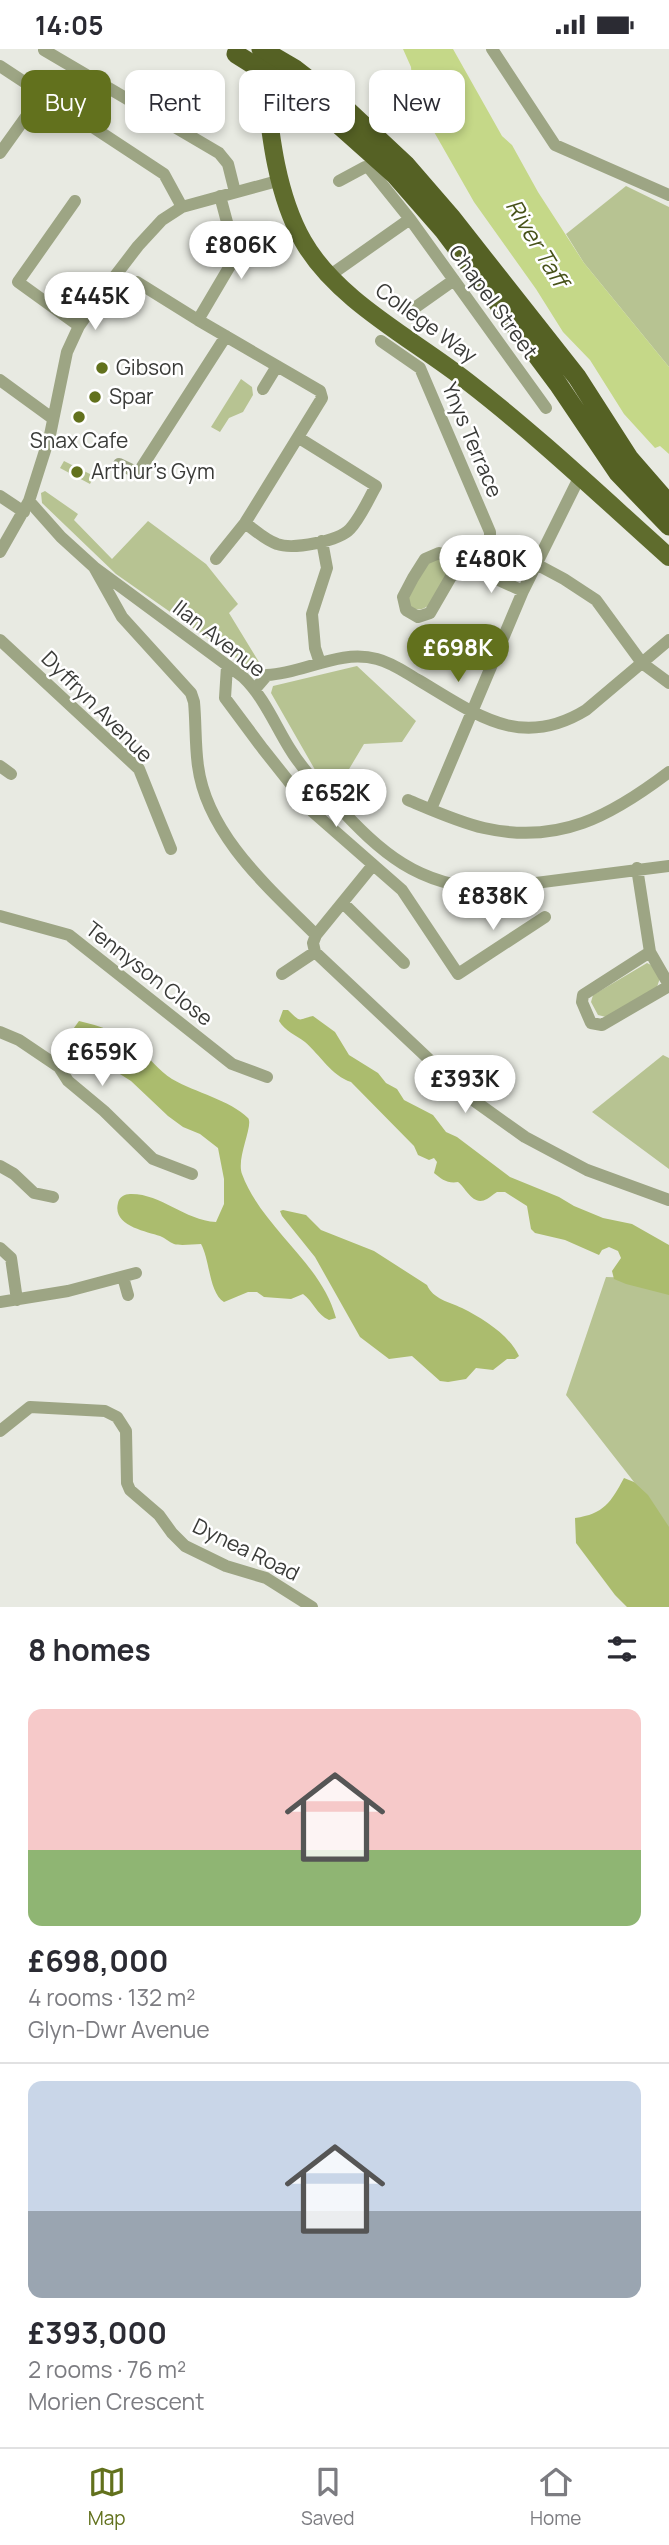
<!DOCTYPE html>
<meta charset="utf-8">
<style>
:root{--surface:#fff;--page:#f7f7f7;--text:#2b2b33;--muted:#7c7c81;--line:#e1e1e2;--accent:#62711d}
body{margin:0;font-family:Manrope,sans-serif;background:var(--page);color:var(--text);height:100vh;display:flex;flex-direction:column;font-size:26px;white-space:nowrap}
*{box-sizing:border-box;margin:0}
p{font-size:23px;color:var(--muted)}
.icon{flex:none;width:38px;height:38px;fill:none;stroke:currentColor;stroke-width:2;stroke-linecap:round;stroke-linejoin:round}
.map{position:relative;height:1558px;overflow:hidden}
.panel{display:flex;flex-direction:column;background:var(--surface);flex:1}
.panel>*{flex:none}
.top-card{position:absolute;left:21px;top:21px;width:628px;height:63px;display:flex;gap:14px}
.price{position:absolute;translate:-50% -60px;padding:0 16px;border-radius:24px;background:#fff;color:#222;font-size:23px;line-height:46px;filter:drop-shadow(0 2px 4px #0008)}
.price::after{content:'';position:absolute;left:50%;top:42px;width:21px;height:16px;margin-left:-10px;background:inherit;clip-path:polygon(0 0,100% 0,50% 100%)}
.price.active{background:var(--accent);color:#fff}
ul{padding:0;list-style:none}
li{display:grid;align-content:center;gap:14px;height:371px;padding:0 28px}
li+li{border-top:2px solid var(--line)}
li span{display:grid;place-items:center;height:217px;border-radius:14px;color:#555}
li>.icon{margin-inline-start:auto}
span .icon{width:126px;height:126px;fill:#fffc;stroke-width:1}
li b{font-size:30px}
h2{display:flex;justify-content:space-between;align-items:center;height:84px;padding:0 28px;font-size:30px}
.pill{padding:0 24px;border-radius:14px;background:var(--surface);box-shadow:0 4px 10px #0003;font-size:24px;line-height:63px}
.pill.active{background:var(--accent);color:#fff}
.status{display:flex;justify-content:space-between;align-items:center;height:49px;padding:0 35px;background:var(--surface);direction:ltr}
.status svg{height:19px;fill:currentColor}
.dock{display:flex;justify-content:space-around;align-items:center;height:98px;border-top:2px solid var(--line);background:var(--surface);font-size:19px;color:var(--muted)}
.dock a{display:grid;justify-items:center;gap:4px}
.dock .active{color:var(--accent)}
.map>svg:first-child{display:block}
</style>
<div class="status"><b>14:05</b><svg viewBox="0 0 49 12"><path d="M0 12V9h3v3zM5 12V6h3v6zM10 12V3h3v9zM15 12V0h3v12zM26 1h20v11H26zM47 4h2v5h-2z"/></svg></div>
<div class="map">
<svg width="669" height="1558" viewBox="0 0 669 1558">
<rect width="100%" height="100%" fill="#e8eae2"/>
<path fill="#b7c392" d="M 626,137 L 669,158 L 669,318 L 584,214 L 566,185 Z
M 241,330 L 252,338 L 253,346 L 243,363 L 229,369 L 220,383 L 211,378 Z
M 64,412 L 94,427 L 90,435 L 60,419 Z
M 45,442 L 78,465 L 74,471 L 112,510 L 148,472 L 206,515 L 238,555 L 229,564 L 262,618 L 253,621 L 116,525 L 42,454 L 41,444 Z
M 438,510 L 444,511 L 448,518 C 445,535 430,572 408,557 L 407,549 L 423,516 Z
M 357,617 L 416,672 L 402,693 L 364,695 L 336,742 L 318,726 L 271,644 L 273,637 Z
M 647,914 L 653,917 L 660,929 L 657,938 L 606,968 L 598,966 L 591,953 L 593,946 Z
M 663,1006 L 669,1009 L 669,1120 L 592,1063 Z
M 606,1228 L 669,1230 L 669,1491 L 634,1433 L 566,1346 Z"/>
<path fill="#abbc6e" d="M 283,961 L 288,961 C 302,975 298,970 313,967 L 335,983 L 349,1006 L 378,1024 L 386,1034 L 397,1040 L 404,1051 L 433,1066 L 446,1083 L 457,1088 L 510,1128 L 559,1148 L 574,1157 L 603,1169 L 632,1175 L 669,1196 L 669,1246 L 626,1235 L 614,1230 L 612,1222 L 621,1209 L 618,1202 L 609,1198 L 602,1201 L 599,1206 L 565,1191 L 535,1184 L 531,1180 L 527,1157 L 505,1143 L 497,1143 C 493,1145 491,1148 487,1150 C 473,1158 466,1139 458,1133 C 448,1135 441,1130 434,1124 L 437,1113 L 434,1109 L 429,1111 L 418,1106 L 414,1097 L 351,1033 C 332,1027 320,1006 305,993 C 296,986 285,982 279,972 Z
M 79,972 C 100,977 120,983 137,998 C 149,1008 159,1022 172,1030 C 196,1044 230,1051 248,1069 C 254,1076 236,1109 242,1125 C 262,1179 321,1213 336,1269 L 329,1271 C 317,1266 313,1252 303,1245 L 291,1250 L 264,1248 L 257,1243 L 248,1243 L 224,1253 C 209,1244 210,1211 201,1195 C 193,1195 181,1197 174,1195 C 169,1193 165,1189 160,1187 C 146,1182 112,1177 118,1154 C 119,1148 125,1145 130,1145 C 160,1144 184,1171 216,1173 L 224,1155 L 224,1130 L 218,1099 L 200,1085 L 183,1078 L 168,1067 L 131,1032 L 85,1003 L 76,995 L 71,983 Z
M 283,1161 L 306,1166 L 321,1181 L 374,1202 L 427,1236 C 433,1250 449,1253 462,1259 C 484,1270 509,1286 519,1307 L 515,1310 L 507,1310 L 493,1321 L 476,1319 L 466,1330 L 448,1333 L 440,1332 L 412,1307 L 389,1310 L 360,1288 L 315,1208 L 282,1167 L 280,1162 Z
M 624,1429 L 634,1433 L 648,1446 L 669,1478 L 669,1558 L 627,1558 L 615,1546 L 576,1494 L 575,1469 C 604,1465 611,1453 624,1429 Z"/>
<path fill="#c5d888" d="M 403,0 L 453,0 L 502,87 L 512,96 L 538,143 L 584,214 L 669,318 L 669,405 L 660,397 L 655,399 L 624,365 L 590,311 L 563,283 L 536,240 L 474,153 L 413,46 L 411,18 Z"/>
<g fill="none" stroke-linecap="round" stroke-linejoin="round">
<path stroke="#9da584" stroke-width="12" d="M 492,0 L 555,96 L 669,146
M 44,1 L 219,104 L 228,115 L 235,143
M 0,17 L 164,125 L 182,158
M 0,104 L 43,44
M 339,132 L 365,118 L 369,119 L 410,170 L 546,359
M 75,152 L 18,233 L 79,277
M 329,227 L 410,170
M 137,233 L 198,271
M 413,260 L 454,231
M 381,292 L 420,319 L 490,483 L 490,499 L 479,522
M 0,331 L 52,369
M 263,340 L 277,317
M 119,415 L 138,424 L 226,287
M 0,447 L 24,463
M 29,452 L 61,488 L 94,518 L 122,568 L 191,644 L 194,653 C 196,674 195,696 198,717 C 207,786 270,840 316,886
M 245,474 C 255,481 265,491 277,495 C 293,501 339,492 350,480 C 361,468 368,451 376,437 L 299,389
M 0,503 L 29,452 L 50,386 L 67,303 L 79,277 L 102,244 L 138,197 L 162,171 L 182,158 L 281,131
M 216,510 L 245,474 L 322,349 L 320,342 L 198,271 L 234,210 L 231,188 L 220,147
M 452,510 L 452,526 L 430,564 L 418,568 L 406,561 L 403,548 L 413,529 L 425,510 L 439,504 L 523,542
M 536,515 L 564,530 L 596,551 L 642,614 L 669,634
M 94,518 L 243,628 C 264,648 275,676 290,700 C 302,720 319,738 335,754 C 381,804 418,837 489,840 L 669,817
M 0,591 L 139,720 L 171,800
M 320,614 L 315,599 L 312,565 L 327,519 L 322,492
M 227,617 L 225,649 L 263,700 L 313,763 L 402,841 L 458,925 L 545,868
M 255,640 L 267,626 C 305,624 339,600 377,610 C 393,614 406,624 420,632 C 477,666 521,701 586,661 L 669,591
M 0,717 L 11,725
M 408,751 C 432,761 458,773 484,779 C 559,796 611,767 669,723
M 431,760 L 523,542 L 579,429
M 637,819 L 650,903 L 669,936
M 343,854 L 404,914
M 0,867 L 69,886 L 232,1015 L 267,1028
M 315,903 L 469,1048 L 525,1088 L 587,1121 L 669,1151
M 650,903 L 583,946 L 582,953 L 591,974 L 602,976 L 669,937
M 282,925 L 315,903 L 313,894 L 316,886 L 373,816
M 0,983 L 19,991 L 59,1018 L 68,1032 L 104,1062 L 153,1110 L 192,1125
M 0,1117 L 14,1125 L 34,1144 L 53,1148
M 0,1199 L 11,1209 L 17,1251
M 123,1228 L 128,1246
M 0,1253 L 68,1242 L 136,1224
M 0,1382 L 30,1358 L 105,1362 L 117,1368 L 126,1382 L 127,1434 L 130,1441 L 159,1466 L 172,1484 L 185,1497 L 226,1517 L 266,1529 L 312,1558"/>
<path stroke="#5f6c2d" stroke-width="18" d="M 262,11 C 269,70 273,139 303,192 C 337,252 415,291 468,333 C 538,387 603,449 669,508"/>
<path stroke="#556124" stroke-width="19" d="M 261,0 L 295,20 L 344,58 L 406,116 L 451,168 L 577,328 L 629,409 L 669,455
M 290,39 L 331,69 L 395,126 L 444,182 L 558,335 L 618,424 L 669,477"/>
<path stroke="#556124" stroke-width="19" d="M 236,5 L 290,39"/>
</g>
<g fill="#62711d" stroke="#fff" stroke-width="2.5">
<circle cx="102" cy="319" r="7"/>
<circle cx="95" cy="348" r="7"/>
<circle cx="79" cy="368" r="7"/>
<circle cx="77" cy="423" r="7"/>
</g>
<g text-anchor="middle" stroke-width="5" stroke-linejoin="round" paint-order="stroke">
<g font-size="21" fill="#3a3b38" stroke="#fff">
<text transform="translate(493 253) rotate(54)" y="7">Chapel Street</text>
<text transform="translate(426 274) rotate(36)" y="7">College Way</text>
<text transform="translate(472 391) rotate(67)" y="7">Ynys Terrace</text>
<text transform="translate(219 590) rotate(38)" y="7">Ilan Avenue</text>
<text transform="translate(97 658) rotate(45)" y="7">Dyffryn Avenue</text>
<text transform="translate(149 925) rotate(38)" y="7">Tennyson Close</text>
<text transform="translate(246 1501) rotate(26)" y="7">Dynea Road</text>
</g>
<g font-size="21" fill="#3a3b38" stroke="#fff" text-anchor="start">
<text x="116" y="326">Gibson</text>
<text x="109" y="355">Spar</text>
<text x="79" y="399" text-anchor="middle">Snax Cafe</text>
<text x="91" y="430">Arthur's Gym</text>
</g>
<g font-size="23" font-style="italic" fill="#475219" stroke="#fff">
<text transform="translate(537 194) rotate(59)" y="8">River Taff</text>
</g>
</g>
</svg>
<b class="price" style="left:241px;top:232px">£806K</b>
<b class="price" style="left:95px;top:283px">£445K</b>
<b class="price" style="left:491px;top:546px">£480K</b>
<b class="price active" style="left:458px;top:635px">£698K</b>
<b class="price" style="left:336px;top:780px">£652K</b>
<b class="price" style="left:493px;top:883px">£838K</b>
<b class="price" style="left:102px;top:1039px">£659K</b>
<b class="price" style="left:465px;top:1066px">£393K</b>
<div class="top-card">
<a class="pill active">Buy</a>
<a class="pill">Rent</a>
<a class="pill">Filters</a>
<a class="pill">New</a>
</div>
</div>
<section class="panel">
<h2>8 homes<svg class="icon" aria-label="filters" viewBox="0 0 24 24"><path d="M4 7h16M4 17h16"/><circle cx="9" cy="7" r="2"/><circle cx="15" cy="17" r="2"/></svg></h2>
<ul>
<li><span style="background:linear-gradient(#f6c9c9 65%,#8fb573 0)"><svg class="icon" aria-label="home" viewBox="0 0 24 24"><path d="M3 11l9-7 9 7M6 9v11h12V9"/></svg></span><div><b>£698,000</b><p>4 rooms · 132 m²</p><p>Glyn-Dwr Avenue</p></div></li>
<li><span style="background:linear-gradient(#c9d6e8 60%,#9aa5b1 0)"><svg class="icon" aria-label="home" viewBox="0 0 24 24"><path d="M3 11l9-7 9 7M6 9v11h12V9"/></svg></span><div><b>£393,000</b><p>2 rooms · 76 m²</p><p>Morien Crescent</p></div></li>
</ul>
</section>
<nav class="dock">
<a class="active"><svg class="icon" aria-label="map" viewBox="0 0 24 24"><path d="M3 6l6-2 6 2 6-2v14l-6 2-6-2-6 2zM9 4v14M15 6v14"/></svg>Map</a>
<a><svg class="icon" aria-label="saved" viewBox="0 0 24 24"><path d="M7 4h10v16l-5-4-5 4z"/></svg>Saved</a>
<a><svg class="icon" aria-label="home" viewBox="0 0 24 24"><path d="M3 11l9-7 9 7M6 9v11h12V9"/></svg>Home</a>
</nav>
